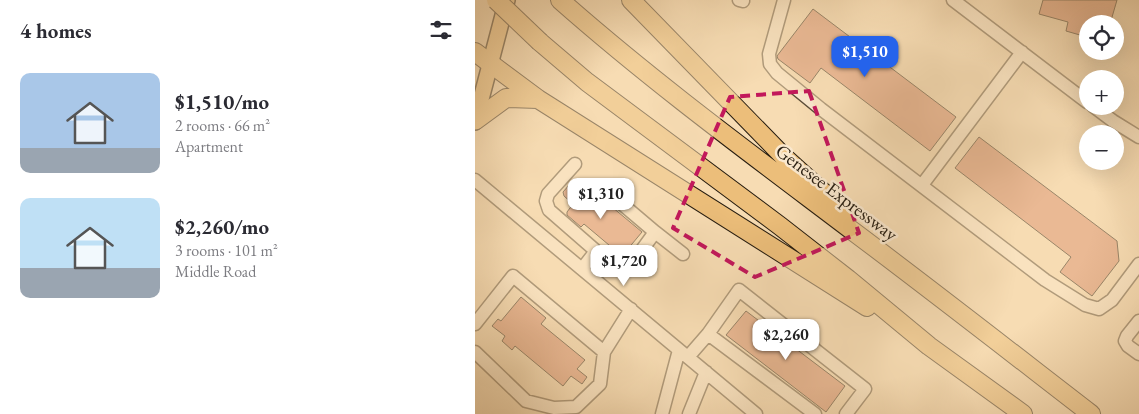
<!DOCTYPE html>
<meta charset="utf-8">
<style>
:root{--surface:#fff;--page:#f2f2f3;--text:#2b2b33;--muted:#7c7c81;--accent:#2563eb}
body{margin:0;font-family:"EB Garamond",serif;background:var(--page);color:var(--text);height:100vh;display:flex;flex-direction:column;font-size:19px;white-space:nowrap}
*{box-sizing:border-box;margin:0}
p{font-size:16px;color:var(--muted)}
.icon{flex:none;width:28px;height:28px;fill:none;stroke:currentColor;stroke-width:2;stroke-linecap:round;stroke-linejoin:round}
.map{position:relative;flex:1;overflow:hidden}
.details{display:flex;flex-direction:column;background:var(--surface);width:475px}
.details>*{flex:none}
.tools{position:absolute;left:604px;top:15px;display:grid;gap:10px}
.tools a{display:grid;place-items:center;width:45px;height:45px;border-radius:50%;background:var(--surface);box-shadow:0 5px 20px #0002;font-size:25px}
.price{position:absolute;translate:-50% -42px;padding:0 11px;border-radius:10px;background:#fff;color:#222;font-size:16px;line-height:32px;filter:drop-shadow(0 1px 2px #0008)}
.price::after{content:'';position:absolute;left:50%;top:30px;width:15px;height:11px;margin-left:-8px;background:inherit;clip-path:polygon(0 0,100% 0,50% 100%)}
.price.current{background:var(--accent);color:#fff}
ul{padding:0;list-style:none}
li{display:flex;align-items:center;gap:15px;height:125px;padding:0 20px}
li span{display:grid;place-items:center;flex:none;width:140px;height:100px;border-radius:10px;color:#555}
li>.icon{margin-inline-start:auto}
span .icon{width:60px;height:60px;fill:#fffc;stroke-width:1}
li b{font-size:21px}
h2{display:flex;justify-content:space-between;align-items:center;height:60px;padding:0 20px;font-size:21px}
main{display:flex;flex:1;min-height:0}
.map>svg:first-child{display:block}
</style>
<main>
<section class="details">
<h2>4 homes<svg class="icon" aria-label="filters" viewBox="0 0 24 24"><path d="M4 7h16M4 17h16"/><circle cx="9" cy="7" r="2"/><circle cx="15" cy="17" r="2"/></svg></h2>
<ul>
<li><span style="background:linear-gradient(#a9c7e8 75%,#9aa5b1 0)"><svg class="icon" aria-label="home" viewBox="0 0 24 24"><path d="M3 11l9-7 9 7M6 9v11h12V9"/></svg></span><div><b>$1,510/mo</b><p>2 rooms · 66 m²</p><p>Apartment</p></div></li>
<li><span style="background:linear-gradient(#bfe0f5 70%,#9aa5b1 0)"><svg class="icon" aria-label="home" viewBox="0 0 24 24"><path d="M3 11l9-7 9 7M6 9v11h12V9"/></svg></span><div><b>$2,260/mo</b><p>3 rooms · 101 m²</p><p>Middle Road</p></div></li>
</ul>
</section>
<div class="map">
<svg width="664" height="414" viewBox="0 0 664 414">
<rect width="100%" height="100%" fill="#f7dcb3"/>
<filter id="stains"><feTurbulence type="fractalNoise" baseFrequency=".004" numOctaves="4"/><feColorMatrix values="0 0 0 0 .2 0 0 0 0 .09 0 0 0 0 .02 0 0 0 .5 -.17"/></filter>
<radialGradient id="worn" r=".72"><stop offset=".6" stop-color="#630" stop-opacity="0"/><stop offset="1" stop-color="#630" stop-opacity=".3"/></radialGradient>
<path fill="#d98e6f" stroke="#271d10" d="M 568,0 L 642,0 L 635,24 L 612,24 L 612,37 L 591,31 L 593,22 L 564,14 Z
M 338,9 L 481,117 L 455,151 L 346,68 L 335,83 L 303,59 L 302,56 Z
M 504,137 L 642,241 L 644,261 L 617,296 L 585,272 L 596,257 L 480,168 Z
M 95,184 L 99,184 L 120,202 L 125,197 L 167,232 L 147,256 L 109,224 L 106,227 L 92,215 L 92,212 L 98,204 L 89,196 L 88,192 Z
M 46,297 L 71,318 L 66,324 L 110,360 L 102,369 L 112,377 L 107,384 L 96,376 L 88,386 L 40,346 L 37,350 L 27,341 L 30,336 L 17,326 L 23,319 L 26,321 Z
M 271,311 L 370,386 L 351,412 L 251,335 Z"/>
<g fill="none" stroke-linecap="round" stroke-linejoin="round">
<defs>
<path id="minor" d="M 264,0 L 268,1 L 268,0
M 309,0 L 294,54 L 295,64 L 302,73 L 346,109 L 570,280 L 610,305 L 624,309 L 637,300 L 664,264
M 478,0 L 612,102
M 618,106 L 638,121 L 664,137
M 100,164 L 73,194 L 71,201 L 74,210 L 121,251 L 107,269
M 0,180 L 281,414
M 447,185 L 547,52
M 180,232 L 208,254
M 121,251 L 141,265 L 147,268 L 156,265 L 180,232 L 147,204
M 664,321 L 652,336 L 650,341 L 653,346 L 664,354
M 0,324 L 38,276 L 129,352
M 233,334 L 340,414
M 0,352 L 51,401 L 79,408 L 101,407 L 125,384 L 129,352 L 156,309
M 213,357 L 233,334 L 264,290 L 390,389 L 371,414
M 187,414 L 204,350
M 214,414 L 231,372"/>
<path id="major" d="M 0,122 L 32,0"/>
<path id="highway" d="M 85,0 C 179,83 280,157 379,232 C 459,292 537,353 616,414
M 156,0 L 309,157 L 371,213
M 65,42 L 112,82 L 305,226 L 373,279 L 454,346 L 548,414
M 0,52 L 63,99 L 392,307
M 0,116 L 1,120 L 31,98 L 63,99"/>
</defs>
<use href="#minor" stroke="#5b4d39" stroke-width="15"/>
<use href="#major" stroke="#271d10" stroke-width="18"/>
<use href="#highway" stroke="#271d10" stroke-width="20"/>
<use href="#minor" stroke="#fae8ce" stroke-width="12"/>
<use href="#major" stroke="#ecbe7a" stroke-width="15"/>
<use href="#highway" stroke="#ecbe7a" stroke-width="18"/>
<defs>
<path id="highway-bridge" d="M 21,0 L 65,42"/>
</defs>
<use href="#highway-bridge" stroke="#271d10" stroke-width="20" stroke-linecap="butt"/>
<use href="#highway-bridge" stroke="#ecbe7a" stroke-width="18"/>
</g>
<path d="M0 0H664V414H0ZM 334,91 L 384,233 L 280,277 L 198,228 L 255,97 Z" fill="#f7dcb3" fill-opacity=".55" fill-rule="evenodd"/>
<path fill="none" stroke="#c2185b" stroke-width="4" stroke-dasharray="10 6" stroke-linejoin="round" d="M 334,91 L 384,233 L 280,277 L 198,228 L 255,97 Z"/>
<g text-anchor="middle" stroke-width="5" stroke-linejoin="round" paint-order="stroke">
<g font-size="19" fill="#271d10" stroke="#fae8ce">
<text transform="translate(362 192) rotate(37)" y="7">Genesee Expressway</text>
</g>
</g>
<rect width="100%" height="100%" filter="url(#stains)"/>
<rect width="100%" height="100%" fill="url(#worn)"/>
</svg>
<div class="tools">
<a><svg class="icon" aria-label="locate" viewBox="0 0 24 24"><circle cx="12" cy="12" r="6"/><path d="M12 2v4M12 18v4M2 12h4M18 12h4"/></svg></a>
<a>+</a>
<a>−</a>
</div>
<b class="price current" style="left:390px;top:78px">$1,510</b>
<b class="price" style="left:126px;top:220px">$1,310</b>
<b class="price" style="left:149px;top:287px">$1,720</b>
<b class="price" style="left:311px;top:361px">$2,260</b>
</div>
</main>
